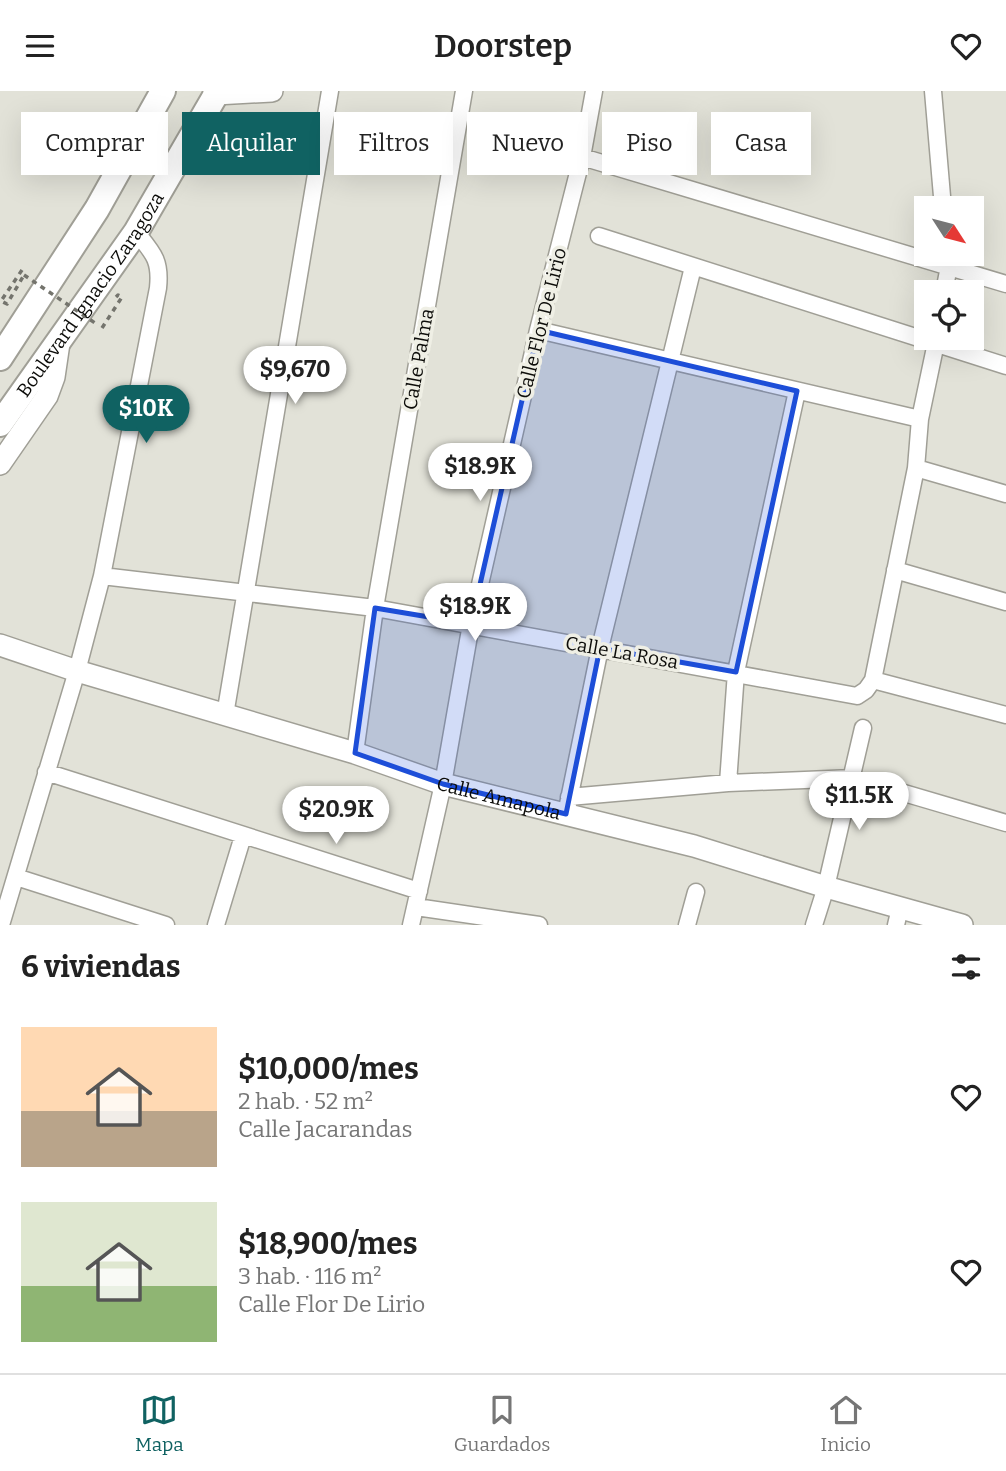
<!DOCTYPE html>
<html lang="es">
<meta charset="utf-8">
<style>
:root{--surface:#fff;--page:#f6f6f6;--text:#222;--muted:#767676;--line:#e0e0e0;--accent:#106262}
body{margin:0;font-family:Bitter,serif;background:var(--page);color:var(--text);height:100vh;display:flex;flex-direction:column;font-size:26px;white-space:nowrap}
*{box-sizing:border-box;margin:0}
p{font-size:23px;color:var(--muted)}
.icon{flex:none;width:38px;height:38px;fill:none;stroke:currentColor;stroke-width:2;stroke-linecap:round;stroke-linejoin:round}
.map{position:relative;height:834px;overflow:hidden}
.panel{display:flex;flex-direction:column;background:var(--surface);flex:1}
.panel>*{flex:none}
.banner{position:absolute;left:21px;top:21px;width:964px;height:63px;display:flex;gap:14px}
.needle{width:46px;rotate:126deg}
.controls{position:absolute;left:914px;top:105px;display:grid;gap:14px}
.controls a{display:grid;place-items:center;width:70px;height:70px;border-radius:0px;background:var(--surface);box-shadow:0 7px 28px #0002;font-size:35px}
.price{position:absolute;translate:-50% -60px;padding:0 16px;border-radius:24px;background:#fff;color:#222;font-size:23px;line-height:46px;filter:drop-shadow(0 2px 4px #0008)}
.price::after{content:'';position:absolute;left:50%;top:42px;width:21px;height:16px;margin-left:-10px;background:inherit;clip-path:polygon(0 0,100% 0,50% 100%)}
.price.active{background:var(--accent);color:#fff}
ul{padding:0;list-style:none}
li{display:flex;align-items:center;gap:21px;height:175px;padding:0 21px}
li span{display:grid;place-items:center;flex:none;width:196px;height:140px;border-radius:0px;color:#555}
li>.icon{margin-inline-start:auto}
span .icon{width:84px;height:84px;fill:#fffc;stroke-width:1}
li b{font-size:30px}
h2{display:flex;justify-content:space-between;align-items:center;height:84px;padding:0 21px;font-size:30px}
.pill{padding:0 24px;border-radius:0px;background:var(--surface);box-shadow:0 7px 28px #0002;font-size:24px;line-height:63px}
.pill.active{background:var(--accent);color:#fff}
header{display:flex;justify-content:space-between;align-items:center;height:91px;padding:0 21px;background:var(--surface);font-size:32px;font-weight:600}
.menu{display:flex;justify-content:space-around;align-items:center;height:98px;border-top:2px solid var(--line);background:var(--surface);font-size:19px;color:var(--muted)}
.menu a{display:grid;justify-items:center;gap:4px}
.menu .active{color:var(--accent)}
.map>svg:first-child{display:block}
</style>
<header><svg class="icon" aria-label="menu" viewBox="0 0 24 24"><path d="M4 6h16M4 12h16M4 18h16"/></svg>Doorstep<svg class="icon" aria-label="heart" viewBox="0 0 24 24"><path d="M12 20l-8-8c-3-5 5-10 8-4 3-6 11-1 8 4z"/></svg></header>
<div class="map">
<svg width="1006" height="834" viewBox="0 0 1006 834">
<rect width="100%" height="100%" fill="#e2e2d8"/>
<g fill="none" stroke-linecap="round" stroke-linejoin="round">
<defs>
<path id="street" d="M 933,0 L 943,117
M 582,66 L 1006,193
M 599,145 L 1006,275
M 944,201 L 949,175 L 948,163
M 538,239 L 920,328
M 916,377 L 1006,403
M 895,479 L 1006,511
M 102,485 L 375,517 L 857,605 L 866,599 L 873,589 L 916,377 L 920,328 L 937,247
M 873,589 L 1006,624
M 225,624 L 330,0
M 355,662 L 375,517 L 464,0
M 46,681 L 419,800
M 728,692 L 736,581 L 797,300
M 569,706 L 728,692 L 853,687 L 1006,732
M 566,723 L 600,557 L 693,176
M 16,786 L 166,834
M 416,816 L 539,834
M 1,834 L 77,580 L 102,485 L 158,197 C 161,169 153,162 136,141
M 216,834 L 243,745
M 411,834 L 443,693 L 471,533 L 538,239 L 582,66 L 594,0
M 687,834 L 696,801
M 814,834 L 826,796 L 863,637
M 896,834 L 900,817"/>
<g id="secondary">
<path d="M 214,0 L 216,3 L 272,0"/>
<path d="M 0,373 L 47,305 L 54,286 L 59,252"/>
<path id="s1" d="M 0,554 L 77,580 L 355,662 L 443,693 L 694,755 L 826,796 L 962,834"/>
</g>
<g id="primary">
<path d="M 0,267 L 97,118 L 163,0"/>
<path id="s2" d="M 0,333 L 136,141 L 218,0"/>
</g>
</defs>
<use href="#street" stroke="#a09f96" stroke-width="19"/>
<use href="#secondary" stroke="#a09f96" stroke-width="24"/>
<use href="#primary" stroke="#a09f96" stroke-width="28"/>
<path stroke="#74746d" stroke-width="3.5" stroke-dasharray="5 5" stroke-linecap="butt" d="M 22,179 L 1,210 L 7,213 L 24,184
M 102,237 L 122,206 L 118,204 L 116,206"/>
<use href="#street" stroke="#fff" stroke-width="16"/>
<use href="#secondary" stroke="#fff" stroke-width="21"/>
<use href="#primary" stroke="#fff" stroke-width="24"/>
<path stroke="#74746d" stroke-width="3.5" stroke-dasharray="5 5" stroke-linecap="butt" d="M 24,184 L 98,234"/>
</g>
<path fill="#1d4ed8" fill-opacity="0.2" stroke="#1d4ed8" stroke-width="5" stroke-linejoin="round" d="M 538,239 L 797,300 L 736,581 L 600,557 L 566,723 L 443,693 L 355,662 L 375,517 L 471,533 Z"/>
<g text-anchor="middle" stroke-width="7" stroke-linejoin="round" paint-order="stroke">
<g font-size="19" fill="#0c0c09" stroke="#efefe5">
<text dy="7" stroke="none"><textPath href="#s2" startOffset="158">Boulevard Ignacio Zaragoza</textPath></text>
<text transform="translate(541 232) rotate(-76)" y="7">Calle Flor De Lirio</text>
<text transform="translate(418 268) rotate(-80)" y="7">Calle Palma</text>
<text transform="translate(622 561) rotate(10)" y="7">Calle La Rosa</text>
<text dy="7" stroke="none"><textPath href="#s1" startOffset="522">Calle Amapola</textPath></text>
</g>
</g>
</svg>
<div class="controls">
<a><svg class="needle" viewBox="-14 -14 28 28"><path d="M0-13l5 13h-10z" fill="#e53935"/><path d="M0 13l5-13h-10z" fill="#767676"/></svg></a>
<a><svg class="icon" aria-label="locate" viewBox="0 0 24 24"><circle cx="12" cy="12" r="6"/><path d="M12 2v4M12 18v4M2 12h4M18 12h4"/></svg></a>
</div>
<b class="price" style="left:295px;top:315px">$9,670</b>
<b class="price active" style="left:146px;top:354px">$10K</b>
<b class="price" style="left:480px;top:412px">$18.9K</b>
<b class="price" style="left:475px;top:552px">$18.9K</b>
<b class="price" style="left:859px;top:741px">$11.5K</b>
<b class="price" style="left:336px;top:755px">$20.9K</b>
<div class="banner">
<a class="pill">Comprar</a>
<a class="pill active">Alquilar</a>
<a class="pill">Filtros</a>
<a class="pill">Nuevo</a>
<a class="pill">Piso</a>
<a class="pill">Casa</a>
</div>
</div>
<section class="panel">
<h2>6 viviendas<svg class="icon" aria-label="filters" viewBox="0 0 24 24"><path d="M4 7h16M4 17h16"/><circle cx="9" cy="7" r="2"/><circle cx="15" cy="17" r="2"/></svg></h2>
<ul>
<li><span style="background:linear-gradient(#ffd9b3 60%,#b9a48a 0)"><svg class="icon" aria-label="home" viewBox="0 0 24 24"><path d="M3 11l9-7 9 7M6 9v11h12V9"/></svg></span><div><b>$10,000/mes</b><p>2 hab. · 52 m²</p><p>Calle Jacarandas</p></div><svg class="icon" aria-label="heart" viewBox="0 0 24 24"><path d="M12 20l-8-8c-3-5 5-10 8-4 3-6 11-1 8 4z"/></svg></li>
<li><span style="background:linear-gradient(#dfe7d0 60%,#8fb573 0)"><svg class="icon" aria-label="home" viewBox="0 0 24 24"><path d="M3 11l9-7 9 7M6 9v11h12V9"/></svg></span><div><b>$18,900/mes</b><p>3 hab. · 116 m²</p><p>Calle Flor De Lirio</p></div><svg class="icon" aria-label="heart" viewBox="0 0 24 24"><path d="M12 20l-8-8c-3-5 5-10 8-4 3-6 11-1 8 4z"/></svg></li>
</ul>
</section>
<nav class="menu">
<a class="active"><svg class="icon" aria-label="map" viewBox="0 0 24 24"><path d="M3 6l6-2 6 2 6-2v14l-6 2-6-2-6 2zM9 4v14M15 6v14"/></svg>Mapa</a>
<a><svg class="icon" aria-label="saved" viewBox="0 0 24 24"><path d="M7 4h10v16l-5-4-5 4z"/></svg>Guardados</a>
<a><svg class="icon" aria-label="home" viewBox="0 0 24 24"><path d="M3 11l9-7 9 7M6 9v11h12V9"/></svg>Inicio</a>
</nav>
